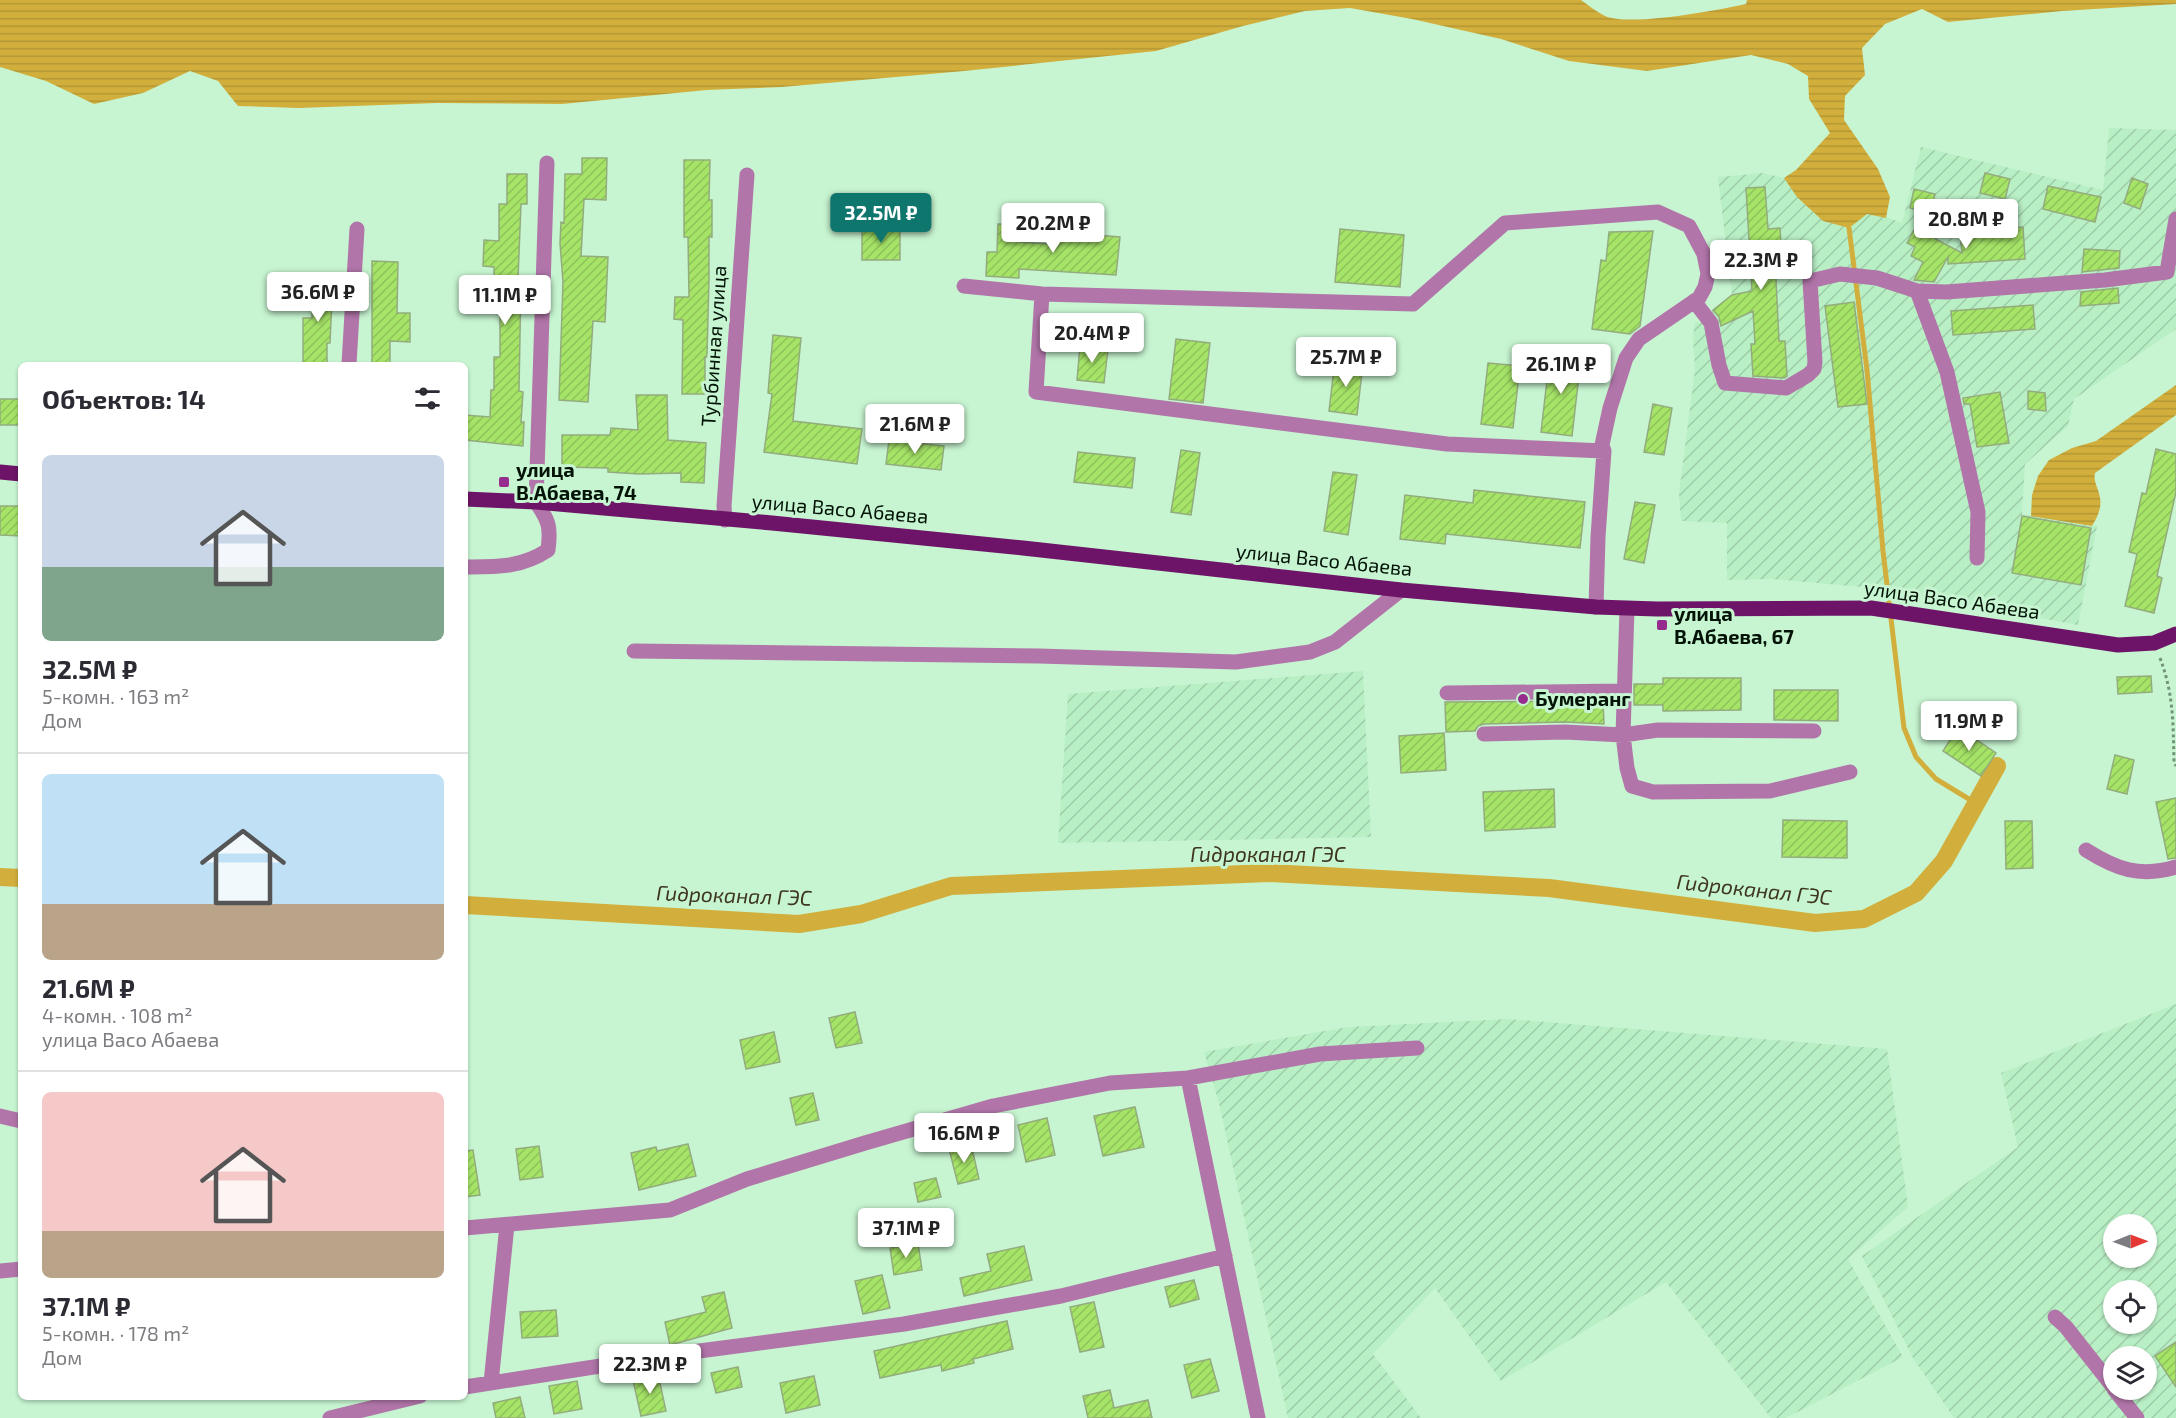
<!DOCTYPE html>
<html lang="ru">
<meta charset="utf-8">
<style>
:root{--surface:#fff;--page:#f2f2f3;--text:#2b2b33;--muted:#7c7c81;--line:#e1e1e2;--accent:#0f766e}
body{margin:0;font-family:"Exo 2",sans-serif;background:var(--page);color:var(--text);height:100vh;display:flex;flex-direction:column;font-size:22px;white-space:nowrap}
*{box-sizing:border-box;margin:0}
p{font-size:20px;color:var(--muted)}
.icon{flex:none;width:33px;height:33px;fill:none;stroke:currentColor;stroke-width:2;stroke-linecap:round;stroke-linejoin:round}
.map{position:relative;flex:1;overflow:hidden}
.panel{position:absolute;left:18px;top:362px;width:450px;height:1038px;display:flex;flex-direction:column;background:var(--surface);border-radius:9px;box-shadow:0 2px 4px #0004}
.panel>*{flex:none}
.needle{width:39px;rotate:89deg}
.controls{position:absolute;left:2103px;top:1214px;display:grid;gap:12px}
.controls a{display:grid;place-items:center;width:54px;height:54px;border-radius:50%;background:var(--surface);box-shadow:0 2px 4px #0004;font-size:30px}
.price{position:absolute;translate:-50% -51px;padding:0 14px;border-radius:6px;background:#fff;color:#222;font-size:20px;line-height:39px;filter:drop-shadow(0 2px 3px #0008)}
.price::after{content:'';position:absolute;left:50%;top:36px;width:18px;height:14px;margin-left:-9px;background:inherit;clip-path:polygon(0 0,100% 0,50% 100%)}
.price.active{background:var(--accent);color:#fff}
ul{padding:0;list-style:none}
li{display:grid;align-content:center;gap:12px;height:318px;padding:0 24px}
li+li{border-top:2px solid var(--line)}
li span{display:grid;place-items:center;height:186px;border-radius:9px;color:#555}
li>.icon{margin-inline-start:auto}
span .icon{width:108px;height:108px;fill:#fffc;stroke-width:1}
li b{font-size:26px}
h2{display:flex;justify-content:space-between;align-items:center;height:72px;padding:0 24px;font-size:26px}
.map>svg:first-child{display:block}
</style>
<div class="map">
<svg width="2176" height="1418" viewBox="0 0 2176 1418">
<defs>
<pattern id="industrial-furrows" width="10" height="10" patternUnits="userSpaceOnUse" patternTransform="scale(1.5)"><rect width="10" height="10" fill="#b9efc5"/><path d="M-1 1l2-2M0 10L10 0M9 11l2-2" fill="none" stroke="#9dcca8"/></pattern>
<pattern id="water-rules" width="6" height="5" patternUnits="userSpaceOnUse" patternTransform="scale(1.5)"><rect width="6" height="5" fill="#d2af3d"/><path d="M0 2.5h6" fill="none" stroke="#b39634"/></pattern>
<pattern id="building-hatch" width="6" height="6" patternUnits="userSpaceOnUse" patternTransform="scale(1.5)"><rect width="6" height="6" fill="#a6e468"/><path d="M-1 1l2-2M0 6l6-6M5 7l2-2" fill="none" stroke="#8dc359"/></pattern>
</defs>
<rect width="100%" height="100%" fill="#c7f5d1"/>
<path fill="url(#industrial-furrows)" fill-rule="evenodd" d="M 2109,128 L 2176,130 L 2176,329 L 2074,399 L 2068,426 L 2025,464 L 2022,514 L 2097,526 L 2078,625 L 1884,589 L 1773,579 L 1727,580 L 1727,523 L 1681,521 L 1679,493 L 1695,369 L 1693,338 L 1695,322 L 1711,323 L 1710,312 L 1732,295 L 1718,177 L 1763,173 L 1784,178 L 1902,223 L 1921,147 L 2103,190 Z
M 1363,671 L 1371,837 L 1058,843 L 1068,694 Z
M 2176,1004 L 2176,1418 L 1954,1418 L 1913,1358 L 1862,1256 L 2018,1147 L 2001,1073 ZM 2114,1224 L 2146,1224 L 2146,1257 L 2114,1257 ZM 2114,1290 L 2146,1290 L 2146,1323 L 2114,1323 ZM 2114,1356 L 2146,1356 L 2146,1389 L 2114,1389 Z
M 1508,1019 L 1887,1049 L 1908,1207 L 1848,1259 L 1903,1357 L 1786,1418 L 1771,1418 L 1666,1282 L 1501,1381 L 1435,1288 L 1373,1354 L 1421,1418 L 1288,1418 L 1219,1103 L 1204,1052 L 1348,1027 Z"/>
<path fill="url(#water-rules)" d="M 0,0 L 1581,0 C 1588,5 1597,12 1605,16 C 1631,27 1717,10 1746,4 L 1747,0 L 2176,0 L 2176,4 L 2062,11 L 1948,22 L 1922,9 L 1885,24 L 1862,48 L 1865,75 L 1845,96 L 1844,120 L 1878,169 L 1890,197 L 1886,218 L 1867,214 L 1849,228 L 1823,221 L 1797,197 L 1784,178 L 1796,170 L 1830,133 L 1809,99 L 1808,76 L 1788,64 L 1751,55 L 1647,71 L 1569,61 L 1501,39 L 1412,19 L 1350,8 L 1305,11 L 1243,26 L 1156,51 L 964,71 L 782,87 L 707,90 L 562,104 L 437,103 L 299,108 L 238,106 L 218,81 L 190,71 L 143,93 L 94,104 L 46,81 L 0,67 Z
M 2176,385 L 2176,415 L 2095,473 C 2093,482 2099,489 2100,498 C 2102,508 2097,518 2092,526 L 2031,516 L 2032,495 L 2038,476 L 2049,460 L 2072,448 L 2096,441 Z"/>
<g fill="none" stroke-linecap="round" stroke-linejoin="round">
<path stroke="#d2af3d" stroke-width="5" d="M 1849,228 L 1867,370 L 1883,551 L 1904,728 L 1916,757 L 1936,779 L 1977,804"/>
<path stroke="#d2af3d" stroke-width="18" d="M 0,877 L 21,878
M 465,905 L 799,924 L 861,914 L 951,886 L 1269,873 L 1549,888 L 1815,923 L 1864,919 L 1916,893 L 1944,861 L 1997,766"/>
</g>
<path fill="url(#building-hatch)" stroke="#93ac7e" stroke-width="1.5" d="M 582,158 L 607,158 L 606,200 L 584,199 L 581,256 L 608,257 L 605,322 L 593,321 L 588,402 L 559,400 L 563,282 L 560,243 L 561,222 L 564,223 L 565,174 L 582,174 Z
M 684,160 L 710,160 L 709,200 L 712,200 L 712,237 L 709,237 L 709,279 L 707,357 L 705,357 L 705,394 L 682,394 L 683,320 L 674,319 L 675,297 L 689,297 L 688,237 L 684,237 Z
M 1985,173 L 2010,179 L 2005,199 L 1980,193 Z
M 507,174 L 527,174 L 527,204 L 521,204 L 518,279 L 521,279 L 519,391 L 523,392 L 521,422 L 524,422 L 523,446 L 465,440 L 465,415 L 490,417 L 491,390 L 494,390 L 494,357 L 500,357 L 500,306 L 494,306 L 494,267 L 483,266 L 484,240 L 499,241 L 499,204 L 507,204 Z
M 2132,178 L 2148,184 L 2140,209 L 2124,203 Z
M 2048,186 L 2101,197 L 2095,222 L 2043,209 Z
M 1765,187 L 1768,229 L 1780,228 L 1782,259 L 1775,260 L 1779,341 L 1785,341 L 1787,376 L 1784,378 L 1753,376 L 1751,344 L 1755,344 L 1753,311 L 1721,326 L 1719,317 L 1713,310 L 1732,295 L 1752,291 L 1746,188 Z
M 1914,189 L 1935,194 L 1930,213 L 1910,208 Z
M 998,224 L 1021,225 L 1020,242 L 1048,244 L 1049,231 L 1120,237 L 1116,275 L 1019,269 L 1019,278 L 986,276 L 987,252 L 997,252 Z
M 862,227 L 900,227 L 900,260 L 862,260 Z
M 2023,227 L 2025,259 L 1948,264 L 1948,257 L 1934,282 L 1914,280 L 1923,262 L 1911,256 L 1915,247 L 1907,243 L 1915,228 L 1962,253 L 1960,232 Z
M 1340,229 L 1404,235 L 1400,287 L 1335,282 Z
M 1653,231 L 1640,326 L 1630,334 L 1592,329 L 1601,260 L 1606,261 L 1609,232 Z
M 2084,249 L 2120,251 L 2119,268 L 2082,272 Z
M 372,261 L 398,262 L 397,313 L 410,313 L 410,342 L 390,341 L 390,364 L 372,364 Z
M 312,278 L 333,278 L 330,343 L 327,343 L 327,364 L 303,364 L 303,318 L 312,318 Z
M 2118,288 L 2119,303 L 2080,306 L 2081,292 Z
M 1854,302 L 1867,404 L 1838,407 L 1825,306 Z
M 2033,305 L 2035,329 L 1953,335 L 1951,311 Z
M 773,335 L 801,338 L 793,421 L 862,429 L 857,464 L 764,452 L 772,394 L 768,393 Z
M 1176,339 L 1210,343 L 1203,403 L 1169,399 Z
M 1080,346 L 1108,349 L 1104,383 L 1077,380 Z
M 1550,354 L 1581,358 L 1572,436 L 1541,432 Z
M 1335,360 L 1363,364 L 1357,415 L 1329,411 Z
M 1488,363 L 1520,366 L 1513,428 L 1481,424 Z
M 2028,391 L 2045,393 L 2046,411 L 2028,409 Z
M 2000,392 L 2009,443 L 1977,447 L 1970,404 L 1964,404 L 1963,398 Z
M 636,395 L 667,395 L 668,440 L 706,443 L 704,483 L 681,482 L 681,473 L 639,474 L 608,472 L 608,468 L 562,467 L 562,435 L 610,435 L 611,428 L 638,430 Z
M 0,399 L 21,399 L 21,425 L 0,425 Z
M 1653,404 L 1672,408 L 1664,455 L 1644,452 Z
M 889,440 L 944,446 L 941,470 L 886,464 Z
M 2156,449 L 2176,454 L 2176,492 L 2157,576 L 2162,578 L 2154,613 L 2125,606 L 2137,554 L 2129,552 L 2142,493 L 2146,494 Z
M 1181,450 L 1200,453 L 1191,515 L 1171,512 Z
M 1078,452 L 1135,458 L 1132,488 L 1074,482 Z
M 1333,472 L 1357,475 L 1348,535 L 1324,531 Z
M 1474,490 L 1585,502 L 1580,548 L 1446,534 L 1445,544 L 1400,539 L 1405,495 L 1473,503 Z
M 1635,502 L 1655,505 L 1644,563 L 1624,559 Z
M 0,506 L 21,506 L 21,536 L 0,535 Z
M 2022,516 L 2091,528 L 2081,585 L 2012,573 Z
M 2151,676 L 2152,692 L 2118,694 L 2117,677 Z
M 1663,678 L 1741,678 L 1741,710 L 1663,711 L 1663,705 L 1634,705 L 1634,684 L 1663,684 Z
M 1774,690 L 1838,690 L 1838,721 L 1774,720 Z
M 1603,701 L 1604,724 L 1565,722 L 1484,724 L 1478,726 L 1475,731 L 1446,732 L 1445,702 Z
M 1958,727 L 1996,753 L 1981,776 L 1943,751 Z
M 1444,733 L 1446,770 L 1401,773 L 1399,736 Z
M 2115,755 L 2134,760 L 2127,794 L 2107,789 Z
M 1554,789 L 1555,827 L 1485,831 L 1483,792 Z
M 2176,798 L 2176,858 L 2168,859 L 2156,802 Z
M 1783,820 L 1847,821 L 1847,858 L 1782,857 Z
M 2005,821 L 2032,821 L 2033,868 L 2006,869 Z
M 855,1012 L 862,1043 L 836,1048 L 829,1018 Z
M 774,1032 L 780,1062 L 746,1069 L 740,1040 Z
M 813,1093 L 819,1120 L 796,1125 L 790,1098 Z
M 1135,1107 L 1144,1147 L 1103,1156 L 1094,1116 Z
M 1047,1118 L 1055,1155 L 1026,1162 L 1018,1125 Z
M 688,1144 L 696,1176 L 639,1190 L 631,1153 L 656,1147 L 657,1151 Z
M 971,1144 L 979,1179 L 958,1184 L 949,1149 Z
M 539,1146 L 543,1177 L 520,1180 L 516,1149 Z
M 473,1150 L 480,1195 L 465,1197 L 465,1151 Z
M 936,1178 L 941,1197 L 918,1202 L 914,1183 Z
M 918,1243 L 922,1270 L 894,1275 L 890,1248 Z
M 1024,1246 L 1032,1280 L 964,1296 L 960,1278 L 991,1271 L 987,1254 Z
M 882,1275 L 890,1308 L 863,1314 L 855,1281 Z
M 1194,1280 L 1199,1299 L 1170,1307 L 1165,1287 Z
M 724,1292 L 732,1328 L 670,1345 L 665,1322 L 706,1312 L 702,1297 Z
M 1094,1302 L 1104,1347 L 1080,1352 L 1070,1307 Z
M 556,1310 L 558,1336 L 522,1338 L 520,1312 Z
M 1007,1321 L 1013,1349 L 973,1359 L 974,1363 L 942,1371 L 941,1365 L 880,1378 L 874,1351 Z
M 2176,1342 L 2176,1387 L 2155,1356 Z
M 1210,1359 L 1219,1391 L 1192,1398 L 1184,1365 Z
M 738,1367 L 742,1387 L 716,1393 L 711,1373 Z
M 658,1374 L 666,1411 L 641,1416 L 633,1380 Z
M 814,1376 L 820,1405 L 786,1413 L 780,1383 Z
M 577,1381 L 582,1409 L 554,1414 L 549,1386 Z
M 1110,1390 L 1114,1408 L 1148,1400 L 1152,1418 L 1088,1418 L 1083,1396 Z
M 520,1397 L 525,1418 L 496,1418 L 493,1403 Z"/>
<g fill="none" stroke-linecap="round" stroke-linejoin="round">
<path stroke="#729379" stroke-width="3" stroke-dasharray="3 3" stroke-linecap="butt" d="M 2160,658 C 2174,695 2173,724 2174,762 L 2176,766"/>
<path stroke="#b175a9" stroke-width="15" d="M 964,286 L 1042,294 L 1413,304 L 1505,223 L 1658,212 L 1689,226 L 1704,254 L 1708,274 L 1705,287 L 1699,298 L 1639,339 L 1626,358 L 1610,408 L 1602,445 L 1604,451 L 1598,537 L 1596,607
M 1917,291 L 1946,292 L 2105,280 L 2167,272 L 2176,219
M 1042,294 L 1036,392 L 1447,444 L 1604,451
M 1694,301 L 1711,323 L 1719,365 L 1725,383 L 1786,388 L 1808,375 L 1814,369 L 1815,362 L 1810,281 L 1840,274 L 1877,278 L 1917,291 L 1947,372 L 1978,512 L 1977,558
M 349,364 L 357,229
M 725,520 L 724,506 L 747,175
M 465,567 C 496,567 521,568 548,550 C 551,527 549,521 536,502 L 547,163
M 1627,609 L 1623,735 L 1658,730 L 1814,731
M 634,651 L 1039,656 L 1236,662 L 1310,652 L 1335,642 L 1401,590
M 1447,693 L 1624,691
M 1484,734 L 1565,732 L 1623,735 L 1627,768 L 1632,786 L 1653,792 L 1770,791 L 1850,772
M 2086,850 C 2116,869 2140,878 2176,867
M 1188,1078 L 1258,1418
M 0,1116 L 21,1121
M 465,1228 L 670,1210 L 747,1179 L 865,1143 L 993,1106 L 1110,1083 L 1188,1078 L 1320,1054 L 1417,1048
M 0,1271 L 21,1269
M 2055,1317 L 2066,1327 L 2114,1388
M 491,1383 L 507,1225
M 465,1387 L 684,1353 L 904,1324 L 1061,1296 L 1225,1256
M 2114,1389 L 2137,1418
M 330,1418 L 420,1396"/>
<path stroke="#6e1468" stroke-width="15" d="M 0,472 L 21,474
M 465,499 L 536,502 L 772,523 L 1023,548 L 1401,590 L 1596,607 L 1657,609 L 1871,608 L 2118,645 L 2154,643 L 2176,634"/>
</g>
<g fill="#972c8f" stroke="#c7f5d1" stroke-width="2">
<rect x="498" y="476" width="12" height="12" rx="3"/>
<rect x="1656" y="619" width="12" height="12" rx="3"/>
<circle cx="1523" cy="699" r="6"/>
</g>
<g text-anchor="middle" stroke-width="6" stroke-linejoin="round" paint-order="stroke">
<g font-size="20" fill="#031307" stroke="#c7f5d1">
<text transform="translate(714 346) rotate(-86)" y="7">Турбинная улица</text>
<text transform="translate(840 509) rotate(5)" y="7">улица Васо Абаева</text>
<text transform="translate(1324 560) rotate(6)" y="7">улица Васо Абаева</text>
<text transform="translate(1952 600) rotate(8)" y="7">улица Васо Абаева</text>
</g>
<g font-size="20" font-weight="bold" fill="#031307" stroke="#c7f5d1" text-anchor="start">
<text x="516" y="477">улица<tspan x="516" dy="23">В.Абаева, 74</tspan></text>
<text x="1674" y="621">улица<tspan x="1674" dy="23">В.Абаева, 67</tspan></text>
<text x="1535" y="706">Бумеранг</text>
</g>
<g font-size="21" font-style="italic" fill="#3e361e" stroke="#c7f5d1">
<text x="1268" y="862">Гидроканал ГЭС</text>
<text transform="translate(1754 890) rotate(6)" y="7">Гидроканал ГЭС</text>
<text transform="translate(734 896) rotate(2)" y="7">Гидроканал ГЭС</text>
</g>
</g>
</svg>
<div class="controls">
<a><svg class="needle" viewBox="-14 -14 28 28"><path d="M0-13l5 13h-10z" fill="#e53935"/><path d="M0 13l5-13h-10z" fill="#7c7c81"/></svg></a>
<a><svg class="icon" aria-label="locate" viewBox="0 0 24 24"><circle cx="12" cy="12" r="6"/><path d="M12 2v4M12 18v4M2 12h4M18 12h4"/></svg></a>
<a><svg class="icon" aria-label="layers" viewBox="0 0 24 24"><path d="M12 4l9 5-9 5-9-5zM3 14l9 5 9-5"/></svg></a>
</div>
<b class="price active" style="left:881px;top:244px">32.5M ₽</b>
<b class="price" style="left:1966px;top:250px">20.8M ₽</b>
<b class="price" style="left:1053px;top:254px">20.2M ₽</b>
<b class="price" style="left:1761px;top:291px">22.3M ₽</b>
<b class="price" style="left:318px;top:323px">36.6M ₽</b>
<b class="price" style="left:505px;top:326px">11.1M ₽</b>
<b class="price" style="left:1092px;top:364px">20.4M ₽</b>
<b class="price" style="left:1346px;top:388px">25.7M ₽</b>
<b class="price" style="left:1561px;top:395px">26.1M ₽</b>
<b class="price" style="left:915px;top:455px">21.6M ₽</b>
<b class="price" style="left:1969px;top:752px">11.9M ₽</b>
<b class="price" style="left:964px;top:1164px">16.6M ₽</b>
<b class="price" style="left:906px;top:1259px">37.1M ₽</b>
<b class="price" style="left:650px;top:1395px">22.3M ₽</b>
<section class="panel">
<h2>Объектов: 14<svg class="icon" aria-label="filters" viewBox="0 0 24 24"><path d="M4 7h16M4 17h16"/><circle cx="9" cy="7" r="2"/><circle cx="15" cy="17" r="2"/></svg></h2>
<ul>
<li><span style="background:linear-gradient(#c9d6e8 60%,#7fa58c 0)"><svg class="icon" aria-label="home" viewBox="0 0 24 24"><path d="M3 11l9-7 9 7M6 9v11h12V9"/></svg></span><div><b>32.5M ₽</b><p>5-комн. · 163 m²</p><p>Дом</p></div></li>
<li><span style="background:linear-gradient(#bfe0f5 70%,#b9a48a 0)"><svg class="icon" aria-label="home" viewBox="0 0 24 24"><path d="M3 11l9-7 9 7M6 9v11h12V9"/></svg></span><div><b>21.6M ₽</b><p>4-комн. · 108 m²</p><p>улица Васо Абаева</p></div></li>
<li><span style="background:linear-gradient(#f6c9c9 75%,#b9a48a 0)"><svg class="icon" aria-label="home" viewBox="0 0 24 24"><path d="M3 11l9-7 9 7M6 9v11h12V9"/></svg></span><div><b>37.1M ₽</b><p>5-комн. · 178 m²</p><p>Дом</p></div></li>
</ul>
</section>
</div>
